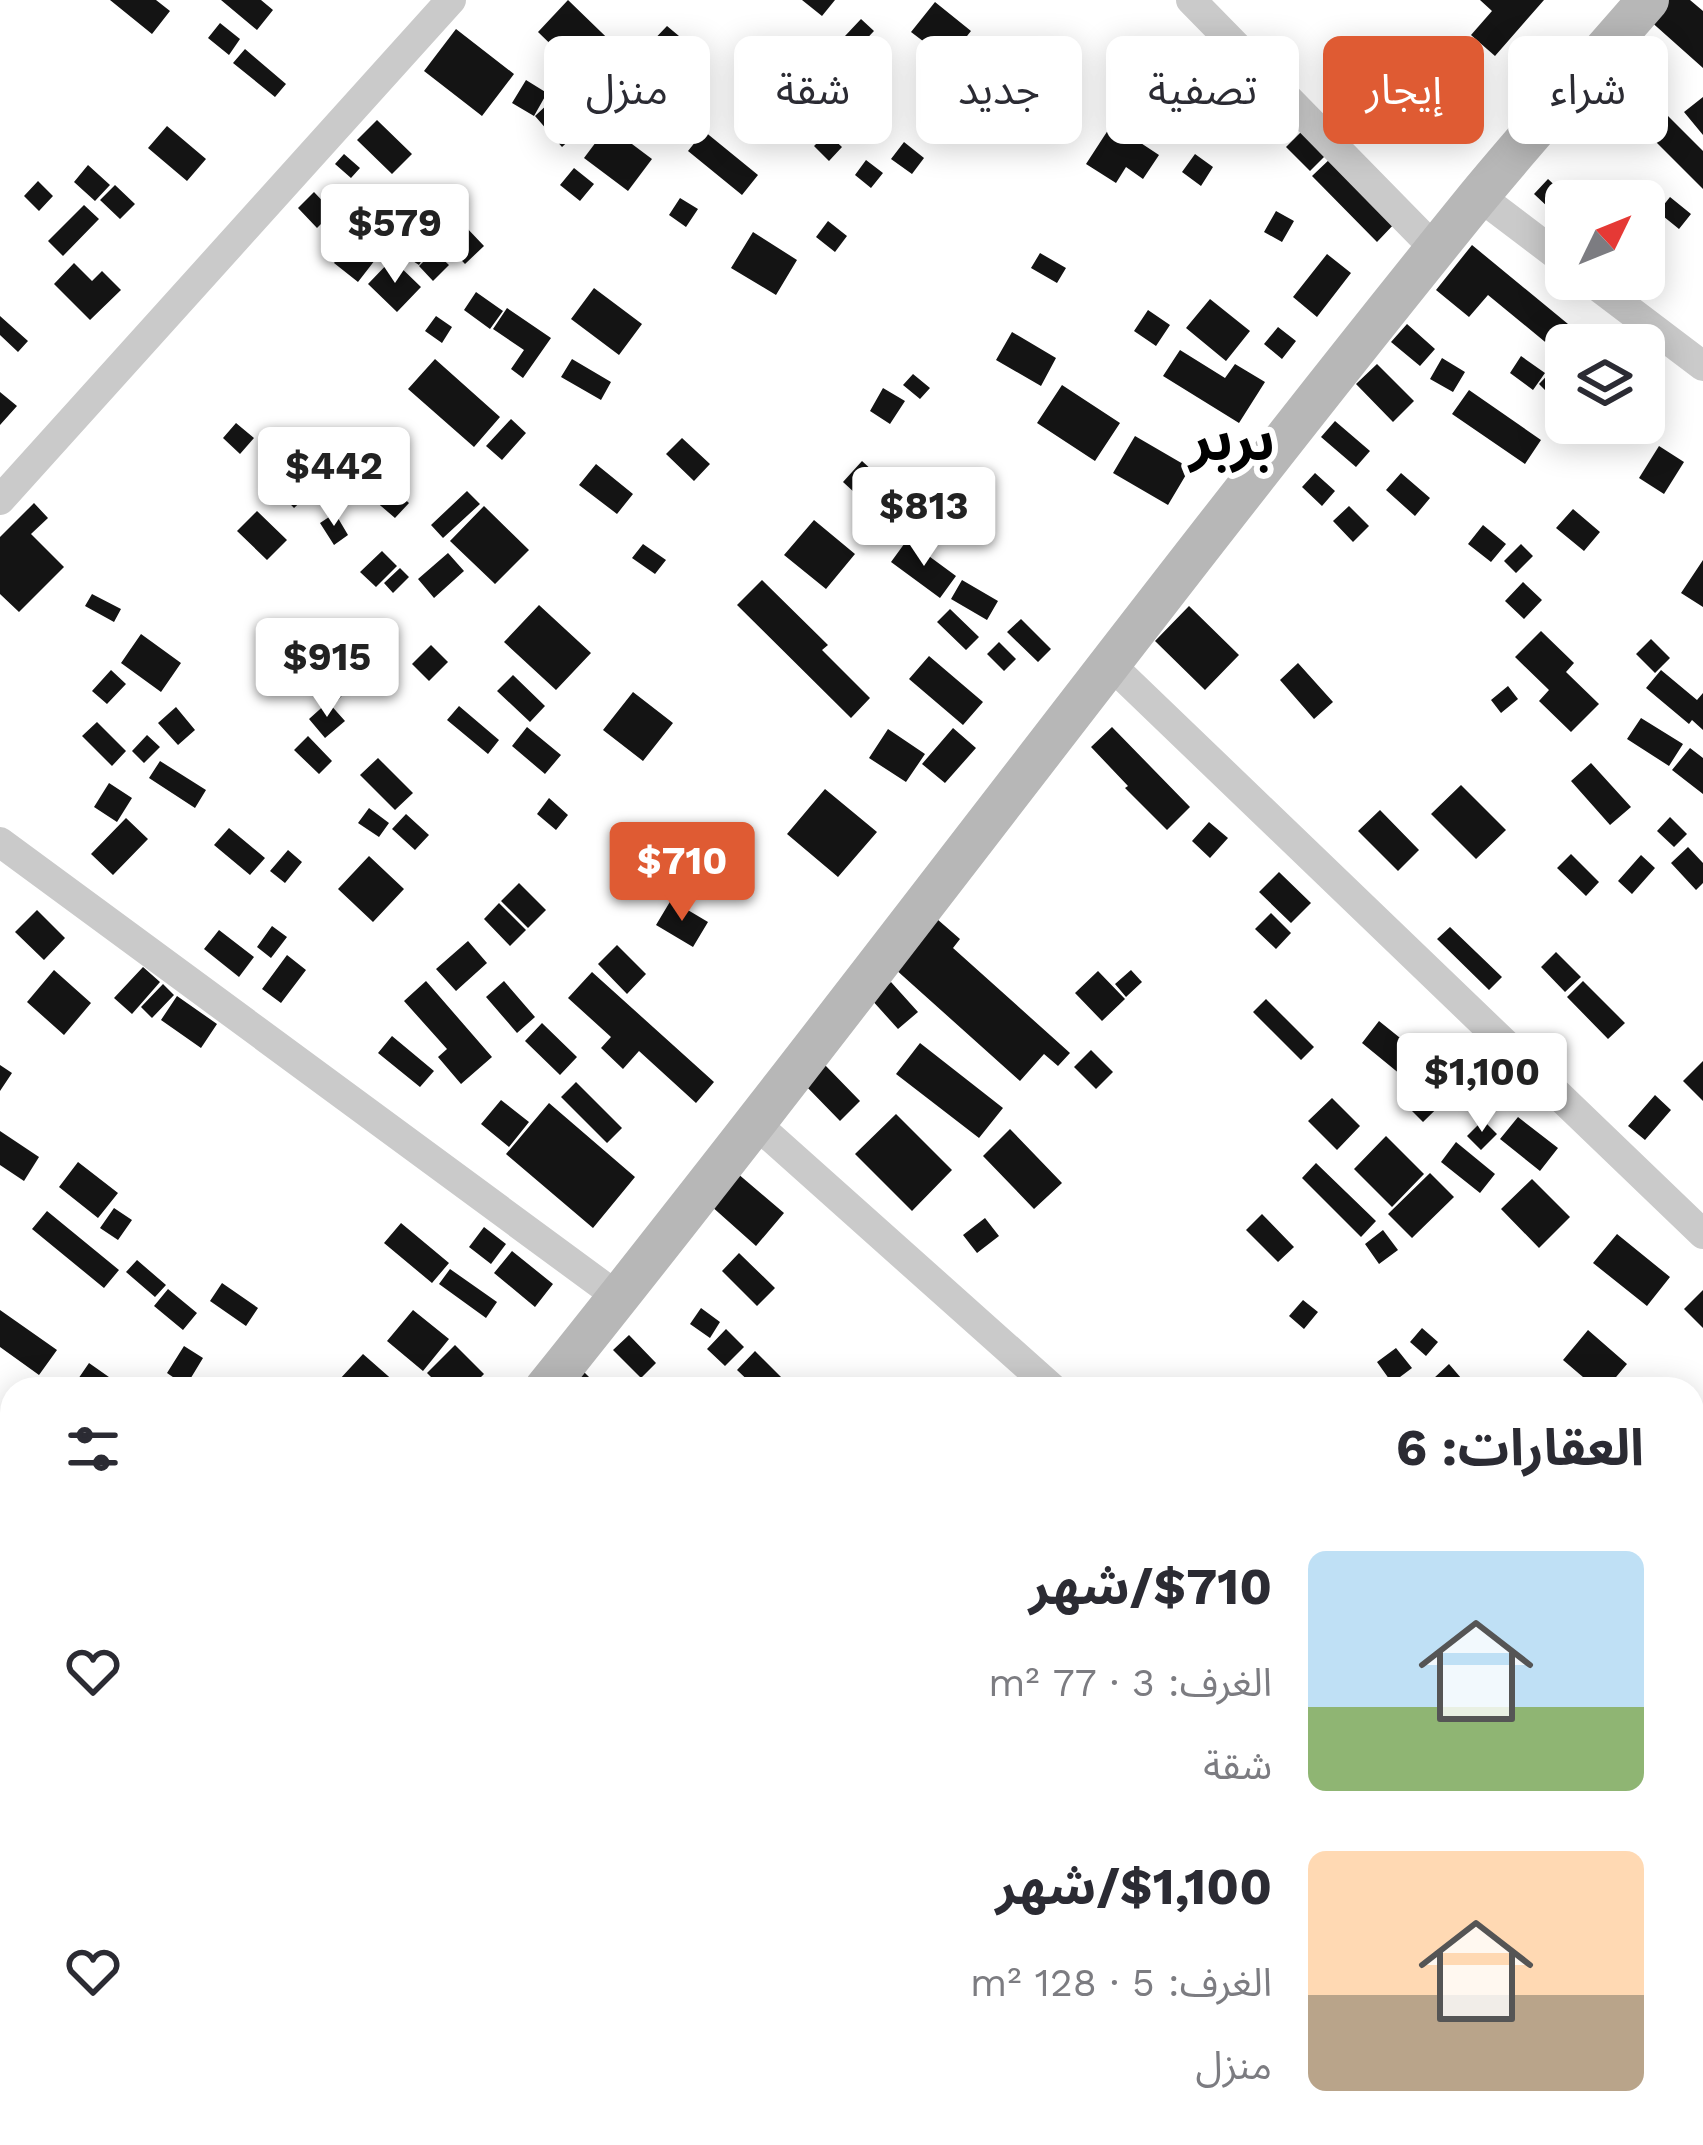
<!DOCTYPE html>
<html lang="ar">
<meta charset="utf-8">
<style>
:root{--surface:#fff;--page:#f2f2f3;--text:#2b2b33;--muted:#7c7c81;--accent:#df5b33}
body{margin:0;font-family:"Work Sans","Noto Sans Arabic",sans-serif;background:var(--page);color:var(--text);direction:rtl;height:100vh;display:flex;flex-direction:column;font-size:45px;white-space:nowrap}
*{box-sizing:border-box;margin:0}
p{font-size:39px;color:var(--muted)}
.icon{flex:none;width:66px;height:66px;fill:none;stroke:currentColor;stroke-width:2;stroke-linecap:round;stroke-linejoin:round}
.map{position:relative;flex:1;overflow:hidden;direction:ltr}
.drawer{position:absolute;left:0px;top:1377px;width:1704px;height:768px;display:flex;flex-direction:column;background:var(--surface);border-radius:36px 36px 0 0;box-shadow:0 6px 30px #0003;direction:rtl}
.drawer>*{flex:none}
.top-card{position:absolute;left:36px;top:36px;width:1632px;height:108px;direction:rtl;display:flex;gap:24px}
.needle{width:78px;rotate:47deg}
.tools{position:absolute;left:1545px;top:180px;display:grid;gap:24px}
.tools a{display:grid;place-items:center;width:120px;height:120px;border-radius:18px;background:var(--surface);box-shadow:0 6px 30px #0003;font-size:60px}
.price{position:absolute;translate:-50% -102px;padding:0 27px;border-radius:12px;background:#fff;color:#222;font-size:39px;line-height:78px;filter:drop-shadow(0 3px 6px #0008)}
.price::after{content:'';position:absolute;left:50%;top:72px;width:36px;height:27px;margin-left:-18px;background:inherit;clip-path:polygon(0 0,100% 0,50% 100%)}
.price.active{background:var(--accent);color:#fff}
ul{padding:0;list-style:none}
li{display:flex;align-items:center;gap:36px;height:300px;padding:0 60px}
li span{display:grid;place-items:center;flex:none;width:336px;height:240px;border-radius:18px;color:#555}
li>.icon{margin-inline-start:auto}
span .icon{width:144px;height:144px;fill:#fffc;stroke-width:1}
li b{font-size:51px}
h2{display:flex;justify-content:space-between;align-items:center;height:144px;padding:0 60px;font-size:51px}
.chip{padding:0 42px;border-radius:18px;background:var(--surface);box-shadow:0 6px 30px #0003;font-size:42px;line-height:108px}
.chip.active{background:var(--accent);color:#fff}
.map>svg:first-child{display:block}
</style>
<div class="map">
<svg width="1703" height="2145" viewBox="0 0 1703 2145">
<rect width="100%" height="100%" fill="#fff"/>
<path fill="#141414" d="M 110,0 L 156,0 L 170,11 L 152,34 Z
M 221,0 L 261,0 L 273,10 L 257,30 Z
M 568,0 L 632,62 L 602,94 L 538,32 Z
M 802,0 L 835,0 L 822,16 Z
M 1480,0 L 1544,0 L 1495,56 L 1471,35 L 1492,11 Z
M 1665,0 L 1690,0 L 1703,11 L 1703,68 L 1648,19 Z
M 935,2 L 971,31 L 948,60 L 911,32 Z
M 861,19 L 874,31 L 858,48 L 845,36 Z
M 220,23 L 240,39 L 229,55 L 208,38 Z
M 667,26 L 679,36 L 658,59 L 646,48 Z
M 456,29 L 514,74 L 482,116 L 424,71 Z
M 970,47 L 985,62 L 964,84 L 949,70 Z
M 245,49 L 286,84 L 275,97 L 233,63 Z
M 1189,62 L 1215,79 L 1195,111 L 1169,94 Z
M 1060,78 L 1078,95 L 1063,111 L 1045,94 Z
M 526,80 L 547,93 L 534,116 L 512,103 Z
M 752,80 L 782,99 L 773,113 L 744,94 Z
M 1152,94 L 1169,104 L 1157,123 L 1140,112 Z
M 1703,97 L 1703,135 L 1684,112 Z
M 551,101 L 578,132 L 562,147 L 535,116 Z
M 1653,101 L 1703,151 L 1703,189 L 1634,120 Z
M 377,120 L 412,154 L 392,174 L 357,140 Z
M 1112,124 L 1159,155 L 1143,179 L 1126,167 L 1116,183 L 1086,164 Z
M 167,126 L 206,159 L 187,181 L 148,148 Z
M 608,126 L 652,159 L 628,191 L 584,158 Z
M 1305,128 L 1329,152 L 1310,171 L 1286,147 Z
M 704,131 L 758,175 L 742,195 L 688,151 Z
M 827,133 L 842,147 L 829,161 L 814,146 Z
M 904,142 L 924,158 L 912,174 L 891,159 Z
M 344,154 L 360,168 L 351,178 L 335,164 Z
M 1195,154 L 1213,167 L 1201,186 L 1182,172 Z
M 1332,157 L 1396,222 L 1377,242 L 1312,176 Z
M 866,160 L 883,173 L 871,188 L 855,175 Z
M 88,165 L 110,185 L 95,201 L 74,182 Z
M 574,168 L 594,184 L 580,201 L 560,185 Z
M 1548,179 L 1563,193 L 1549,208 L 1534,194 Z
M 38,181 L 53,196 L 39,211 L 24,196 Z
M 115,185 L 135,204 L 120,219 L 100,200 Z
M 314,192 L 333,212 L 317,228 L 298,208 Z
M 1670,197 L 1691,214 L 1679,229 L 1658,212 Z
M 680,198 L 698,209 L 686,227 L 669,215 Z
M 84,205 L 99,219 L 63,256 L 48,241 Z
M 445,205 L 484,246 L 465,264 L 426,223 Z
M 1276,211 L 1294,221 L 1282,242 L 1264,232 Z
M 828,221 L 847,236 L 835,252 L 816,237 Z
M 408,229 L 432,244 L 419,265 L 396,250 Z
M 359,232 L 382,251 L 358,282 L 334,263 Z
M 753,232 L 797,260 L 776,295 L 731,268 Z
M 1472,245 L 1568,324 L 1550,346 L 1488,295 L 1469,317 L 1436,290 Z
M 434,251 L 449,265 L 433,281 L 419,266 Z
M 1040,253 L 1066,268 L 1057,283 L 1031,268 Z
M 1327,254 L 1351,273 L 1317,317 L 1293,297 Z
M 392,259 L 421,287 L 397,312 L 368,284 Z
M 74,263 L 92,281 L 102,271 L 121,290 L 90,320 L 54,284 Z
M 594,288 L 642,324 L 619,355 L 571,319 Z
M 476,292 L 503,311 L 490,329 L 464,310 Z
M 1210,299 L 1250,331 L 1226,361 L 1186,328 Z
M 507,308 L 551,338 L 523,378 L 511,369 L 524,350 L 493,329 Z
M 1148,310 L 1170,325 L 1156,346 L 1134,331 Z
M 0,316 L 28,341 L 18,352 L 0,335 Z
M 436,316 L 452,327 L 442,343 L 425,331 Z
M 1407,324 L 1435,349 L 1420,366 L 1391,342 Z
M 1278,327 L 1296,341 L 1282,359 L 1264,344 Z
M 1012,332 L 1056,358 L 1041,386 L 996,360 Z
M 1180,350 L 1225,378 L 1235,364 L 1265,382 L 1239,423 L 1163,376 Z
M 1521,356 L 1545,373 L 1533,390 L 1510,373 Z
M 1442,358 L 1465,372 L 1453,392 L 1430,379 Z
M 435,359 L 500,417 L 474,447 L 408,389 Z
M 572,359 L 611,382 L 601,400 L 561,377 Z
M 1560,362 L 1566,368 L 1566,382 L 1552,397 L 1539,384 Z
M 1377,364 L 1414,401 L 1393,422 L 1356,384 Z
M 913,374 L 930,388 L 920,399 L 903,385 Z
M 1062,385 L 1120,423 L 1095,461 L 1037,423 Z
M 883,388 L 905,401 L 890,424 L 870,411 Z
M 1469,390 L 1541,440 L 1525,464 L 1452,414 Z
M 0,392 L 17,406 L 0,425 Z
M 511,419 L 526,433 L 502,460 L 486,446 Z
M 1335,421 L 1370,451 L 1356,467 L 1321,437 Z
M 236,423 L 254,438 L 240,454 L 223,438 Z
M 1135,436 L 1190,468 L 1168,505 L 1113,473 Z
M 682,438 L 710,464 L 694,481 L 666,454 Z
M 1659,446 L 1684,462 L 1664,494 L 1639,478 Z
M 380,453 L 399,469 L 390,480 L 370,465 Z
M 862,461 L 899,495 L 880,516 L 843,482 Z
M 596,464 L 633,494 L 617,514 L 579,485 Z
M 283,466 L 309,494 L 294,508 L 268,481 Z
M 1315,473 L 1335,491 L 1322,506 L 1302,487 Z
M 1401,473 L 1430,498 L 1415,516 L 1386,490 Z
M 388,484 L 409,503 L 395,518 L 374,500 Z
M 467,491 L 480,504 L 443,538 L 431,525 Z
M 34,503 L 48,518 L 31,534 L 64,567 L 19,612 L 0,594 L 0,537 Z
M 484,506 L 529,550 L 495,584 L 450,541 Z
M 1349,506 L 1369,526 L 1353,542 L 1333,521 Z
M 1573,509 L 1600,532 L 1584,551 L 1556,528 Z
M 257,511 L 287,540 L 267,560 L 237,531 Z
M 335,513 L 348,535 L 334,545 L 320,523 Z
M 814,520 L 855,554 L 826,589 L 784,555 Z
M 1483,525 L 1506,544 L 1491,562 L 1468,544 Z
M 907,540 L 956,576 L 940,598 L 891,562 Z
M 643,544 L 666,560 L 655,574 L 632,558 Z
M 1521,544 L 1533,556 L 1516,573 L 1504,561 Z
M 382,551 L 397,566 L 376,587 L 360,572 Z
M 448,553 L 464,571 L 434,598 L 418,579 Z
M 1703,560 L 1703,607 L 1681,593 Z
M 400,568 L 409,577 L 393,593 L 384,583 Z
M 762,580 L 828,645 L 822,650 L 870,698 L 851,718 L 737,605 Z
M 962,580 L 998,601 L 987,620 L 951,599 Z
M 1523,582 L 1542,600 L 1524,619 L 1505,601 Z
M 92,594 L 121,609 L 114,622 L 85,606 Z
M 539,605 L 591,653 L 556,690 L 504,642 Z
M 1189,606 L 1239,655 L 1205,690 L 1155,641 Z
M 950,609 L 979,637 L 966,650 L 937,622 Z
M 1021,619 L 1051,649 L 1038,662 L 1007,632 Z
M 1541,631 L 1574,663 L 1566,672 L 1599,704 L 1571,732 L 1539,701 L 1549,690 L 1515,657 Z
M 141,634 L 181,663 L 161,692 L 121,663 Z
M 1651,639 L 1670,658 L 1655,673 L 1636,654 Z
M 999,642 L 1016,659 L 1004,671 L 987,654 Z
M 431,645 L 448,662 L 429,681 L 412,664 Z
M 929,656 L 983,702 L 963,725 L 909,679 Z
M 1298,663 L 1333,702 L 1314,719 L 1280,680 Z
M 111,670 L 126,684 L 107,704 L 92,691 Z
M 1661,670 L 1697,700 L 1703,693 L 1703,730 L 1692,720 L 1689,724 L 1646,688 Z
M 322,673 L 344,693 L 335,704 L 312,684 Z
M 513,675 L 545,706 L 530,722 L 497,691 Z
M 1508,686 L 1518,699 L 1501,713 L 1491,700 Z
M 633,692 L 673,723 L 643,761 L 603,730 Z
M 328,702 L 345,721 L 325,738 L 309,719 Z
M 459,706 L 499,740 L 488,754 L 447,720 Z
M 176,707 L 195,730 L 178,745 L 158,723 Z
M 1641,718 L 1683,744 L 1669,766 L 1627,739 Z
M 97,722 L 126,751 L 112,766 L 82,736 Z
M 527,727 L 561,755 L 545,774 L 512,746 Z
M 1112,727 L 1190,807 L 1167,830 L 1125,788 L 1128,786 L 1091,747 Z
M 953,728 L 976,748 L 945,783 L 922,764 Z
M 888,729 L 925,754 L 906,782 L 869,758 Z
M 147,735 L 160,747 L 144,763 L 132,751 Z
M 308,736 L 332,761 L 319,774 L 294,750 Z
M 1690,748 L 1703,758 L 1703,794 L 1672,770 Z
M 378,758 L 413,793 L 395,810 L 360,775 Z
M 160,761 L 206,790 L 195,808 L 149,778 Z
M 1591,763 L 1631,807 L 1610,825 L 1571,781 Z
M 109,783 L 132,798 L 117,822 L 94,807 Z
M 1461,785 L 1506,830 L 1476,859 L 1431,814 Z
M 825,789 L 877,832 L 838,877 L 787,834 Z
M 549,798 L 568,815 L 556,830 L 537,814 Z
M 369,808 L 389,823 L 379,837 L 358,823 Z
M 1380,810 L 1419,850 L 1398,871 L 1358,831 Z
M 406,814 L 429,835 L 415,850 L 392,829 Z
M 1670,817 L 1687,834 L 1674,847 L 1657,831 Z
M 126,818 L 148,839 L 113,875 L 91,854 Z
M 1209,822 L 1228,838 L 1210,858 L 1192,841 Z
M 229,828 L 265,858 L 250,875 L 214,845 Z
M 622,832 L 657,858 L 645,874 L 610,848 Z
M 1688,847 L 1703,863 L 1703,883 L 1696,890 L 1671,863 Z
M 288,850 L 302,862 L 285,883 L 270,871 Z
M 1571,854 L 1599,882 L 1586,896 L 1557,868 Z
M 1641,855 L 1655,868 L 1632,894 L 1618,881 Z
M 369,856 L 404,889 L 373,922 L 338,889 Z
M 1279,872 L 1311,903 L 1291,923 L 1259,892 Z
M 519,883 L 546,910 L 528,928 L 501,901 Z
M 671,900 L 708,922 L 693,947 L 656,925 Z
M 499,903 L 526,930 L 510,946 L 484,919 Z
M 37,910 L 65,938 L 44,960 L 15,932 Z
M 1271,913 L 1291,933 L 1276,949 L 1255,929 Z
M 937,919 L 960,939 L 953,948 L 1070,1053 L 1058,1066 L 1044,1054 L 1020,1081 L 894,968 Z
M 272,926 L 287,937 L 271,958 L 257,947 Z
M 1450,927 L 1502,977 L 1489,990 L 1437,939 Z
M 219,930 L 254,957 L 239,977 L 204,949 Z
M 468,941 L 487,963 L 456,991 L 436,969 Z
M 617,945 L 646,974 L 627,994 L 598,964 Z
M 1556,952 L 1581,977 L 1565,992 L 1541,967 Z
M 287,955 L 306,970 L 281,1003 L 262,989 Z
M 143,967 L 160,982 L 132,1014 L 114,998 Z
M 54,970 L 91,1003 L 64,1035 L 27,1002 Z
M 1131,970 L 1142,982 L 1126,997 L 1115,984 Z
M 1098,971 L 1125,999 L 1102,1021 L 1075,993 Z
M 592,972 L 714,1082 L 696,1103 L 639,1051 L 623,1069 L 601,1048 L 611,1037 L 568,998 Z
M 426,981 L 492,1057 L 461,1084 L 438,1057 L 447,1049 L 404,1001 Z
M 504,981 L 535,1017 L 517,1033 L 486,997 Z
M 1583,981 L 1625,1023 L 1608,1039 L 1567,997 Z
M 891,982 L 918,1012 L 898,1029 L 871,999 Z
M 163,984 L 174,995 L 152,1018 L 141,1007 Z
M 177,996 L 217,1024 L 201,1048 L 161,1020 Z
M 1266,999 L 1314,1047 L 1301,1060 L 1253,1012 Z
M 1379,1021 L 1435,1066 L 1417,1088 L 1362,1043 Z
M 542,1023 L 577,1057 L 560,1075 L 525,1041 Z
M 392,1036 L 434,1071 L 420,1087 L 378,1053 Z
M 920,1043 L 1003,1108 L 979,1138 L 896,1074 Z
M 1091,1050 L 1113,1072 L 1096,1089 L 1074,1067 Z
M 1447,1061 L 1466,1080 L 1423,1122 L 1404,1103 Z
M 1703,1061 L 1703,1101 L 1683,1081 Z
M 824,1064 L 860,1101 L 840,1121 L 804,1084 Z
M 0,1065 L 12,1073 L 0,1091 Z
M 576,1082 L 622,1128 L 607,1143 L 561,1097 Z
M 1655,1095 L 1671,1110 L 1645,1140 L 1628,1126 Z
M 1332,1098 L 1360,1126 L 1337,1150 L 1308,1121 Z
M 501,1100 L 529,1122 L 509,1147 L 481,1124 Z
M 549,1103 L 635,1177 L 593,1228 L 506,1154 Z
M 896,1114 L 952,1170 L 912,1211 L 855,1154 Z
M 1518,1117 L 1558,1148 L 1540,1171 L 1500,1139 Z
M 1483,1120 L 1497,1134 L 1481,1150 L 1467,1136 Z
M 1010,1129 L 1062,1183 L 1034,1209 L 983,1156 Z
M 0,1131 L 39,1157 L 24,1181 L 0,1165 Z
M 1386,1136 L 1424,1174 L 1392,1207 L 1354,1169 Z
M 1456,1142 L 1495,1174 L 1480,1193 L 1441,1162 Z
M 78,1162 L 118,1193 L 98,1218 L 59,1187 Z
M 1316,1163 L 1376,1221 L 1361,1237 L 1302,1178 Z
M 737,1173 L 784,1213 L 756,1246 L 710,1205 Z
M 1430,1173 L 1454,1197 L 1412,1238 L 1388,1214 Z
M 1532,1179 L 1570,1217 L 1539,1248 L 1501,1209 Z
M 114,1208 L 132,1220 L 118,1240 L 100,1228 Z
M 47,1211 L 119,1270 L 104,1288 L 32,1229 Z
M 1262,1214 L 1294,1247 L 1278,1262 L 1246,1230 Z
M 985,1218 L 999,1236 L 977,1253 L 963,1235 Z
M 401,1223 L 449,1263 L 432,1283 L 384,1243 Z
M 484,1227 L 506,1244 L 491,1264 L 469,1247 Z
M 1383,1230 L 1398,1250 L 1379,1264 L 1365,1244 Z
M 1617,1234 L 1670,1277 L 1647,1306 L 1593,1263 Z
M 512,1251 L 553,1284 L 535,1307 L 494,1273 Z
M 739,1253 L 775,1288 L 757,1306 L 722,1271 Z
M 137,1260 L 166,1285 L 155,1297 L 126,1272 Z
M 450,1269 L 497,1302 L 486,1318 L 439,1284 Z
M 222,1283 L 258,1308 L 246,1326 L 210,1301 Z
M 168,1289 L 197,1313 L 183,1330 L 154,1306 Z
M 1703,1290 L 1703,1328 L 1684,1309 Z
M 1303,1300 L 1318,1312 L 1304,1329 L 1289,1316 Z
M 701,1308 L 720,1322 L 710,1338 L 690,1324 Z
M 0,1310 L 57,1350 L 39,1375 L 0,1347 Z
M 413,1310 L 449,1339 L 423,1371 L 387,1341 Z
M 1422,1328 L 1438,1342 L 1426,1356 L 1410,1342 Z
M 726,1329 L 744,1347 L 725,1366 L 707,1349 Z
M 1588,1330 L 1627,1364 L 1606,1389 L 1597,1389 L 1563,1360 Z
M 629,1335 L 656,1363 L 641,1378 L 613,1350 Z
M 455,1345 L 484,1374 L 469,1389 L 443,1389 L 427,1373 Z
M 184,1346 L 203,1358 L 186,1386 L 167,1373 Z
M 1396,1348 L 1412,1368 L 1392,1383 L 1377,1362 Z
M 755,1351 L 793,1389 L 757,1389 L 737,1370 Z
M 363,1354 L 396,1383 L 391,1389 L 348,1389 L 339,1380 Z
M 89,1363 L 126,1389 L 86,1389 L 76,1382 Z
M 1449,1364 L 1467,1385 L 1463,1389 L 1442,1389 L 1433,1379 Z
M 583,1371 L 601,1389 L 566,1389 Z
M 1338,1377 L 1348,1389 L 1324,1389 Z
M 1692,1408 L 1703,1419 L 1703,1452 L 1692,1441 Z
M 0,1552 L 12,1559 L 12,1586 L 0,1579 Z
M 0,1610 L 12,1622 L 12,1667 L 0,1656 Z
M 1692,1694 L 1703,1704 L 1703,1756 L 1699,1760 L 1692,1753 Z
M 12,1834 L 12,1867 L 0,1855 L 0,1846 Z
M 1697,1963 L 1703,1969 L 1703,2037 L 1692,2026 L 1692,2009 L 1700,2002 L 1692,1993 L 1692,1968 Z
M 12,2126 L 12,2133 L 20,2133 L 39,2145 L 9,2145 L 2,2141 Z
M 26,2133 L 57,2133 L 46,2145 L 40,2145 Z
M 450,2133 L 457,2133 L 469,2145 L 439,2145 Z
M 540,2133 L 594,2133 L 610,2145 L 557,2145 Z
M 635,2133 L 681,2133 L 698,2145 L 626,2145 Z
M 843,2133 L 909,2133 L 896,2145 L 854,2145 Z
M 1074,2133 L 1089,2133 L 1101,2145 L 1068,2145 L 1065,2142 Z
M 1100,2133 L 1129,2133 L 1134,2138 L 1127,2145 L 1113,2145 Z
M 1261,2133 L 1283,2133 L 1293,2145 L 1248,2145 Z"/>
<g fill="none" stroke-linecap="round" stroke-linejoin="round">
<path stroke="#cacaca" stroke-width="30" d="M 1191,0 L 1436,250
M 1479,196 L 1566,262
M 1588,279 L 1703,366
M 0,500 L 451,0
M 1110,664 L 1703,1234
M 0,842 L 618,1297
M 755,1123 L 1053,1389
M 1692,1924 L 1703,1913
M 0,1955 L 12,1963
M 206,2133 L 219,2145
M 946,2133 L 958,2145
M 1474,2145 L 1485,2133"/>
<path stroke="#b7b7b7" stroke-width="42" d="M 545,1389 C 860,996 1159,590 1476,199 C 1532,131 1591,66 1648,0
M 0,2069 L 12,2054"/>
</g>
<g text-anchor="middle" stroke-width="12" stroke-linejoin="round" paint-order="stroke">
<g font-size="57" font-weight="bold" fill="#000" stroke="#fff">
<text x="1232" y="460">بربر</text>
</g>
</g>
</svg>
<div class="tools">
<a><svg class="needle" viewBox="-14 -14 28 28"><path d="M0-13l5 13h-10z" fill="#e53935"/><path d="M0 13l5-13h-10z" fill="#7c7c81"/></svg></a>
<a><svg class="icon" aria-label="layers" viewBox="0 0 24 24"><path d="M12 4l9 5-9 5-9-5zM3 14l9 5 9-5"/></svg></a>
</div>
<b class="price" style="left:395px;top:286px">$579</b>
<b class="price" style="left:334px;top:529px">$442</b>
<b class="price" style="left:924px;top:569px">$813</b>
<b class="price" style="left:327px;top:720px">$915</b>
<b class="price active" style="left:682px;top:924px">$710</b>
<b class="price" style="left:1482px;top:1135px">$1,100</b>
<div class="top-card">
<a class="chip">شراء</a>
<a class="chip active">إيجار</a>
<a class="chip">تصفية</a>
<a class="chip">جديد</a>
<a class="chip">شقة</a>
<a class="chip">منزل</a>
</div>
<section class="drawer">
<h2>العقارات: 6<svg class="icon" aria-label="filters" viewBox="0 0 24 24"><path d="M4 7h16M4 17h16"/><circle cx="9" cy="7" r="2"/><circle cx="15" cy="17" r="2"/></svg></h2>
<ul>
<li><span style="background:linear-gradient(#bfe0f5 65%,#8fb573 0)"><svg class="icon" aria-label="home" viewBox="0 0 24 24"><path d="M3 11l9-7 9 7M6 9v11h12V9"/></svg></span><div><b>$710/شهر</b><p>الغرف: 3 · 77 m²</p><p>شقة</p></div><svg class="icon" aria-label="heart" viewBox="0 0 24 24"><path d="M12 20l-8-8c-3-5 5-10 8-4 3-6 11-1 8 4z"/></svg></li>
<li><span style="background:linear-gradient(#ffd9b3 60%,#b9a48a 0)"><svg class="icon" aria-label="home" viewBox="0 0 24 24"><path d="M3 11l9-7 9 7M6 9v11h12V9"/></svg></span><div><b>$1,100/شهر</b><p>الغرف: 5 · 128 m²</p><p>منزل</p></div><svg class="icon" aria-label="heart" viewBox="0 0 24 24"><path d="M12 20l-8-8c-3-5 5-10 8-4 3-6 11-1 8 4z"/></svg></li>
</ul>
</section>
</div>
